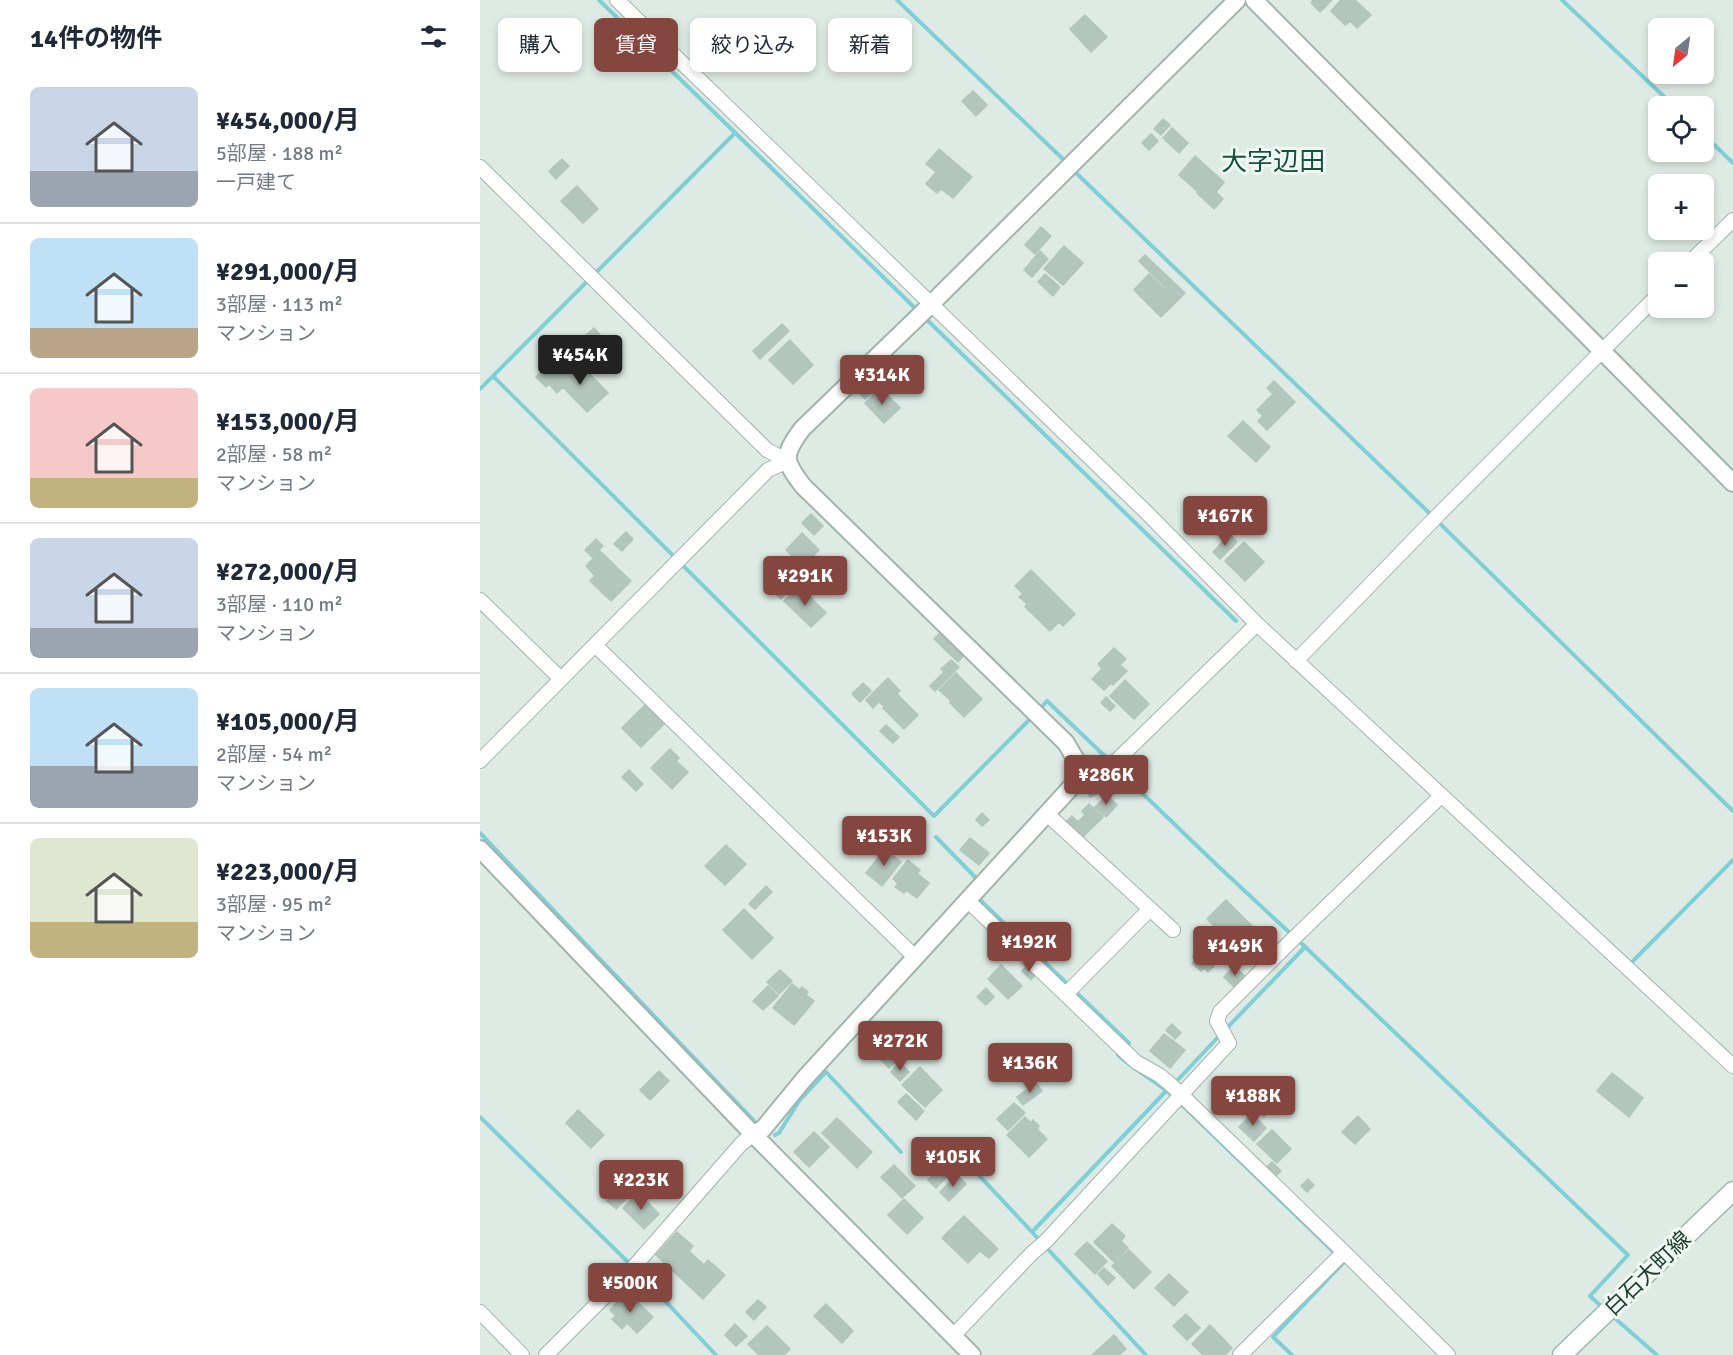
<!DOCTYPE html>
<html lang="ja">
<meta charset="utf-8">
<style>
:root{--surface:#fff;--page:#f6f6f7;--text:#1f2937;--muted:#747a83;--line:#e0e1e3;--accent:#84463f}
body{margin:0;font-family:Signika,"Noto Sans JP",sans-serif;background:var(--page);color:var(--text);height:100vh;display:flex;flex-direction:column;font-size:22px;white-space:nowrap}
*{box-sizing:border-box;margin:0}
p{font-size:20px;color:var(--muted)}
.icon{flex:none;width:33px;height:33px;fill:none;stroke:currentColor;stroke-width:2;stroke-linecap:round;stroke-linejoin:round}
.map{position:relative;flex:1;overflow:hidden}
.panel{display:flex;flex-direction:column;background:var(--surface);width:480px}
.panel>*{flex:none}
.top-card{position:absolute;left:18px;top:18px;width:570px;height:54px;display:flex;gap:12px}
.needle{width:39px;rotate:209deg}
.fabs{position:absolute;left:1168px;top:18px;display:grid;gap:12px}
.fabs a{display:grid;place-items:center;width:66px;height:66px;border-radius:9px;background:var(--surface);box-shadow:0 3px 9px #0003;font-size:30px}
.price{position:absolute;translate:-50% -51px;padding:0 14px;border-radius:6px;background:var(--accent);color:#fff;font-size:20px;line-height:39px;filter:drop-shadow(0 2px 3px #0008)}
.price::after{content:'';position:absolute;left:50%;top:36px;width:18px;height:14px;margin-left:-9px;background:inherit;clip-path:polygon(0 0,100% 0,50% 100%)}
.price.current{background:#222;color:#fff}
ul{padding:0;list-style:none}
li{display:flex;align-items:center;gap:18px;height:150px;padding:0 30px}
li+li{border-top:2px solid var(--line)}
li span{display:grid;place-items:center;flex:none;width:168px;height:120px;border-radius:9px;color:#555}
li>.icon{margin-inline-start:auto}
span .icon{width:72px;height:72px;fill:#fffc;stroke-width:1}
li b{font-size:26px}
h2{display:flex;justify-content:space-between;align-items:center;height:72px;padding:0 30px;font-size:26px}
.chip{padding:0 21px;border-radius:9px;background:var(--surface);box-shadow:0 3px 9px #0003;font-size:21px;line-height:54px}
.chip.current{background:var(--accent);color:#fff}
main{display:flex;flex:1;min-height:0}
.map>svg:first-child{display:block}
</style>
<main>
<section class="panel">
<h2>14件の物件<svg class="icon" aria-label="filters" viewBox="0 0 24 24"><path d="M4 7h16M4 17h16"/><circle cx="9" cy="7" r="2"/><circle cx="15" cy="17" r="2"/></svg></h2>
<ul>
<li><span style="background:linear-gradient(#c9d6e8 70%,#9aa5b1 0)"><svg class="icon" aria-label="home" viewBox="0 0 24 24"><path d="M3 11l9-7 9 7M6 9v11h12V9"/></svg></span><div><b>¥454,000/月</b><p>5部屋 · 188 m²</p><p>一戸建て</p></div></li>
<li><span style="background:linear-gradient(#bfe0f5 75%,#b9a48a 0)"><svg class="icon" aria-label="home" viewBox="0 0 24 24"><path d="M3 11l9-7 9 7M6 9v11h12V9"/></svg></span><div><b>¥291,000/月</b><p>3部屋 · 113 m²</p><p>マンション</p></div></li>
<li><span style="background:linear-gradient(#f6c9c9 75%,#c2b280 0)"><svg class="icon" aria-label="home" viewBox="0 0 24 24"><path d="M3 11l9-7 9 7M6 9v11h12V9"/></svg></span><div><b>¥153,000/月</b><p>2部屋 · 58 m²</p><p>マンション</p></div></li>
<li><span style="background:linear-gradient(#c9d6e8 75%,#9aa5b1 0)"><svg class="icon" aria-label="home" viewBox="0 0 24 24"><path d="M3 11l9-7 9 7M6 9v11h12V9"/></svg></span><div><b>¥272,000/月</b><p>3部屋 · 110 m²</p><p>マンション</p></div></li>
<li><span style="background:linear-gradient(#bfe0f5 65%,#9aa5b1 0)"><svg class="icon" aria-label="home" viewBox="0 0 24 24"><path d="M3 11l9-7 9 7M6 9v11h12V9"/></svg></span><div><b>¥105,000/月</b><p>2部屋 · 54 m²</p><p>マンション</p></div></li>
<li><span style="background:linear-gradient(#dfe7d0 70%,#c2b280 0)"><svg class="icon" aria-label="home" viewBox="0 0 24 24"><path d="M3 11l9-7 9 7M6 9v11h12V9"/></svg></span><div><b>¥223,000/月</b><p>3部屋 · 95 m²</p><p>マンション</p></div></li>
</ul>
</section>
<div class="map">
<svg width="1253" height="1355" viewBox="0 0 1253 1355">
<rect width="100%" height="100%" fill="#deebe4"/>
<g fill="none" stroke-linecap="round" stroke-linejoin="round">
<path stroke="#80ced6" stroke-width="4" d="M 119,0 L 438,311
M 417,0 L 586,162
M 1082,0 L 1194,106
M 1224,135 L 1253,163
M 593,170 L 939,503 L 1253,811
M 443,316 L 756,621
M 13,376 L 454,816 L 552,717
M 0,389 L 255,133
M 560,709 L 567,701 L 630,761
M 635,767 L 739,867 L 812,935
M 0,833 L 275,1122
M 456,837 L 495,877 L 497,883
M 500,894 L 501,901 L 649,1043 L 645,1047
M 818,940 L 1148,1255 L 1110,1296 L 1122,1307
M 1151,963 L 1253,860
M 745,1030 L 825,947
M 640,1052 L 638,1055 C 655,1071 677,1081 694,1097
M 694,1084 L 740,1035
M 699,1102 L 864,1262 L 793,1337 L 812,1355
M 0,1117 L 151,1265
M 295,1135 L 299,1133 L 319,1101 L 346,1072 L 421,1152
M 465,1139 L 552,1232
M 156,1270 L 236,1355
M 1130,1314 L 1177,1355
M 666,1355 L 552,1232 L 688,1089"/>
</g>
<path fill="#b3c6bd" stroke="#b0c5bb" stroke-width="1.5" d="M 833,0 L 852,0 L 840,12 L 831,3 Z
M 861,0 L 875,0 L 891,15 L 877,28 L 870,21 L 865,25 L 851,11 Z
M 605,15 L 627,37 L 611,52 L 590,29 Z
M 493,91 L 507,105 L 496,116 L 482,101 Z
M 683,119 L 690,125 L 681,135 L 674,129 Z
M 692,128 L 708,143 L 699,153 L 683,138 Z
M 671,134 L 678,141 L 669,150 L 662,143 Z
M 459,149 L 492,177 L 473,198 L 461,189 L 457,193 L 446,184 L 456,172 L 446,164 Z
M 715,156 L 744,182 L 736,192 L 743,199 L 734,209 L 717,193 L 718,192 L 699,175 Z
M 82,159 L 89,166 L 76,179 L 69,171 Z
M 97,186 L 118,209 L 103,223 L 81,201 Z
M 561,227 L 571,236 L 555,254 L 545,245 Z
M 584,246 L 603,263 L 583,285 L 564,269 Z
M 560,251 L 568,259 L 552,277 L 544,270 Z
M 665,255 L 705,293 L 698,300 L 659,261 Z
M 565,274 L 580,287 L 573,296 L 558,282 Z
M 669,274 L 697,301 L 681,317 L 654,290 Z
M 302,324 L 309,331 L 280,359 L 273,351 Z
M 114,328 L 120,335 L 108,346 L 102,339 Z
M 97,337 L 107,348 L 66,387 L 56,377 Z
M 310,340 L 333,365 L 313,384 L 289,360 Z
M 96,360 L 128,393 L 107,412 L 83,387 L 77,393 L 70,385 Z
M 389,378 L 398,387 L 385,399 L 376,390 Z
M 794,381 L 815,402 L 787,430 L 778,421 L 783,416 L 777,410 L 793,394 L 787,388 Z
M 401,388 L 420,408 L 404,423 L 385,403 Z
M 763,421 L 790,447 L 776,462 L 748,436 Z
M 331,514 L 343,526 L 334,535 L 322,523 Z
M 146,532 L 153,539 L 142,551 L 134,544 Z
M 322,533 L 339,550 L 323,566 L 306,550 Z
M 750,534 L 757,542 L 740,559 L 733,552 Z
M 116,539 L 123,546 L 112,557 L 105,550 Z
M 764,542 L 784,562 L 765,581 L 745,561 Z
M 120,551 L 151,581 L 131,601 L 110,581 L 115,576 L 106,566 Z
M 308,562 L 323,576 L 301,599 L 286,584 Z
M 551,570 L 595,614 L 583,626 L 579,622 L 570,631 L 545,607 L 547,604 L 539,597 L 543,594 L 535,586 Z
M 319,586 L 346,613 L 331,627 L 304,601 Z
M 460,633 L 483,656 L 478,662 L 454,639 Z
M 634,648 L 646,659 L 640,665 L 647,671 L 633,685 L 631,683 L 624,690 L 612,679 L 622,669 L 618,664 Z
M 471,660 L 479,667 L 455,691 L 450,686 L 464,672 L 461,669 Z
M 476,673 L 502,699 L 484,717 L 470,703 L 471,701 L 459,690 Z
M 408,678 L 420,691 L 404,706 L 399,702 L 393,708 L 386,700 Z
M 645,680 L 669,704 L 654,719 L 630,696 Z
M 383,683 L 391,691 L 380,702 L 372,694 Z
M 417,694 L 438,715 L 424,729 L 403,708 Z
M 626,697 L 635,706 L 630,711 L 621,703 Z
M 165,705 L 184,724 L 161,747 L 142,728 Z
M 406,725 L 419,737 L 413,743 L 400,731 Z
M 190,749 L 199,758 L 196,761 L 208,772 L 192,789 L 171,768 Z
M 149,770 L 163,784 L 156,791 L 142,777 Z
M 626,775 L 631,787 L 610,797 L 605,786 Z
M 627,795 L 637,805 L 626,817 L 615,807 Z
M 609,804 L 623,817 L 601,839 L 585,823 L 592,816 L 598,822 L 605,815 L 602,811 Z
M 502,813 L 509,820 L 502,826 L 496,820 Z
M 490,838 L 509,853 L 499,865 L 480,850 Z
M 246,845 L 266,864 L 245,885 L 225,866 Z
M 405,849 L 421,862 L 402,886 L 386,873 Z
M 428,860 L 440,870 L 437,873 L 449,883 L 437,898 L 426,890 L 424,893 L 415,887 L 418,883 L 413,879 Z
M 286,886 L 292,892 L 275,909 L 269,904 Z
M 746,900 L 772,926 L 753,945 L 727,919 Z
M 264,909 L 293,938 L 272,959 L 243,930 Z
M 783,941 L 789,946 L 779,956 L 774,950 Z
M 725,951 L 733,959 L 730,962 L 734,966 L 728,972 L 724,968 L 721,971 L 712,963 L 716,960 L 713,957 L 719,952 L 721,954 Z
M 521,965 L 542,986 L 528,999 L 508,979 Z
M 547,966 L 556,974 L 551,980 L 542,971 Z
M 754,966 L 766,977 L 755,988 L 744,977 Z
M 300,970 L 312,981 L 299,994 L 287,982 Z
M 312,984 L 320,990 L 322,987 L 328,992 L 326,995 L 334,1001 L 314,1025 L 293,1008 Z
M 288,986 L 298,996 L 283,1010 L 273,1001 Z
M 506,988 L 514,997 L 506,1005 L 497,997 Z
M 692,1024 L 701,1033 L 695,1039 L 686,1030 Z
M 684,1034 L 705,1050 L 690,1068 L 670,1051 Z
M 422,1038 L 430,1046 L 409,1068 L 400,1059 Z
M 419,1062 L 429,1072 L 420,1081 L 411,1072 Z
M 440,1067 L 462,1090 L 445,1107 L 422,1085 Z
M 179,1071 L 189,1081 L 170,1100 L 160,1090 Z
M 1132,1073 L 1163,1098 L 1149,1117 L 1117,1091 Z
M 556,1083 L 562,1091 L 543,1105 L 537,1097 Z
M 426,1094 L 444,1111 L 436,1120 L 418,1102 Z
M 781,1097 L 792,1108 L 784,1117 L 773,1106 Z
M 534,1103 L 545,1113 L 528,1130 L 517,1119 Z
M 98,1110 L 124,1135 L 111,1148 L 86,1123 Z
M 772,1114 L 786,1128 L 774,1141 L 759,1127 Z
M 878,1116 L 890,1129 L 875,1144 L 862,1132 Z
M 545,1117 L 551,1123 L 553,1120 L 559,1126 L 557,1129 L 567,1139 L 549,1157 L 527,1135 Z
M 357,1118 L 392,1152 L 377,1168 L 342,1133 Z
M 792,1130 L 811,1149 L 797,1163 L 777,1144 Z
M 334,1132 L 349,1147 L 329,1167 L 314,1152 Z
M 464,1145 L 471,1153 L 456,1168 L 448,1161 Z
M 792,1162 L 801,1171 L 796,1176 L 787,1167 Z
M 466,1163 L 473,1170 L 456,1188 L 448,1180 Z
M 414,1165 L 435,1186 L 422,1198 L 401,1177 Z
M 155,1173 L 163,1182 L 136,1209 L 127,1201 Z
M 477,1175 L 486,1184 L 469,1201 L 460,1192 Z
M 828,1179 L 834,1185 L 827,1192 L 821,1186 Z
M 158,1193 L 179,1214 L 164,1229 L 143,1208 Z
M 424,1199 L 443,1218 L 427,1234 L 408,1215 Z
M 484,1216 L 518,1249 L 509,1258 L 500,1251 L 488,1263 L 462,1238 Z
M 632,1224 L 645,1236 L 641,1241 L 648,1248 L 634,1262 L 614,1242 Z
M 197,1232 L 213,1246 L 209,1251 L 224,1265 L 228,1260 L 245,1275 L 223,1299 L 176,1255 Z
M 607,1242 L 627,1261 L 615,1274 L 595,1254 Z
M 649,1250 L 671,1272 L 654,1289 L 632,1266 Z
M 624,1268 L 635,1278 L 628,1285 L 618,1274 Z
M 689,1274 L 708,1292 L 694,1306 L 675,1288 Z
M 147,1292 L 173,1317 L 157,1333 L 147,1323 L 142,1329 L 132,1319 L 136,1316 L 130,1310 Z
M 278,1300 L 286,1307 L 274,1320 L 266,1312 Z
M 346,1304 L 373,1331 L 362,1343 L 334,1316 Z
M 706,1314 L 720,1328 L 707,1340 L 693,1326 Z
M 255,1324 L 267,1336 L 256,1346 L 245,1335 Z
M 730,1325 L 752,1348 L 745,1355 L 723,1355 L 712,1344 Z
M 287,1326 L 310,1349 L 304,1355 L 279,1355 L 268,1344 Z
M 634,1335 L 646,1349 L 639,1355 L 612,1355 Z"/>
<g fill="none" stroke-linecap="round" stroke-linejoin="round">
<defs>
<path id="minor" d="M 137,0 L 664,510 L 777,624 L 1253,1066
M 0,167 L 287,450 L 308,461
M 1210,262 L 1253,220
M 0,600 L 81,679
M 115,645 L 435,957
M 816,661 L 958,515 L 1179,294
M 0,761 L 288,470 L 308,461
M 599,773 L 622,770 L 630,767 L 777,624
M 567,814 L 693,930
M 487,900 L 656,1062 L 679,1075 L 689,1083 L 864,1252 L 968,1355
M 586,994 L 670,909
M 0,1312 L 42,1355
M 473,1336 L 552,1253 L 566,1241 L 749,1043 L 737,1021 L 740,1012 L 811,941 L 961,796
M 66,1355 L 151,1270 L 261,1144 L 273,1134
M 760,1355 L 864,1252"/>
<path id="tertiary" d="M 774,0 L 1253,483
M 0,849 L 273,1134 L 492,1355
M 273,1134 L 283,1129 L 324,1079 L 593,785 L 599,773 L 596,760 L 586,743 L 323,486 C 303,460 303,455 322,429 L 437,318 L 757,0"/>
<path id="secondary" d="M 1082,1355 L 1253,1191"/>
</defs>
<use href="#minor" stroke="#a1b3ab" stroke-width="16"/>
<use href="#tertiary" stroke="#a1b3ab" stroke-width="20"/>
<use href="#secondary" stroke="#9cb8ac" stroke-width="21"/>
<use href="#minor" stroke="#fff" stroke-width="14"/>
<use href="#tertiary" stroke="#fff" stroke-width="16"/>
<use href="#secondary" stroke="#fff" stroke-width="18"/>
</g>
<g text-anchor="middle" stroke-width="6" stroke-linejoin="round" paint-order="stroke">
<g font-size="22" fill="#1e3c32" stroke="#eff8f3">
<text transform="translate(1167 1273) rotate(-44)" y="8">白石大町線</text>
</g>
<g font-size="26" fill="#18503f" stroke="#eff8f3">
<text x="793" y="170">大字辺田</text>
</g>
</g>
</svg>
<div class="fabs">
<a><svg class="needle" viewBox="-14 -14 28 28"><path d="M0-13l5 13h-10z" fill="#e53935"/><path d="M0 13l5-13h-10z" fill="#747a83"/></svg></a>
<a><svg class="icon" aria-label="locate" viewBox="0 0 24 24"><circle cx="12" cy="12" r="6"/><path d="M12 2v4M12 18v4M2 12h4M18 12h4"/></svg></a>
<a>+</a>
<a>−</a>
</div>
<b class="price current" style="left:100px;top:386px">¥454K</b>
<b class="price" style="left:402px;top:406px">¥314K</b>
<b class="price" style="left:745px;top:547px">¥167K</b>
<b class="price" style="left:325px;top:607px">¥291K</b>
<b class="price" style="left:626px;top:806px">¥286K</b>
<b class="price" style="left:404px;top:867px">¥153K</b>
<b class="price" style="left:549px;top:973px">¥192K</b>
<b class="price" style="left:755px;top:977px">¥149K</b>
<b class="price" style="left:420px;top:1072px">¥272K</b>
<b class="price" style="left:550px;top:1094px">¥136K</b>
<b class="price" style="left:773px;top:1127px">¥188K</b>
<b class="price" style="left:473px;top:1188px">¥105K</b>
<b class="price" style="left:161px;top:1211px">¥223K</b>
<b class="price" style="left:150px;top:1314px">¥500K</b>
<div class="top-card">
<a class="chip">購入</a>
<a class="chip current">賃貸</a>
<a class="chip">絞り込み</a>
<a class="chip">新着</a>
</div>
</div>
</main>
